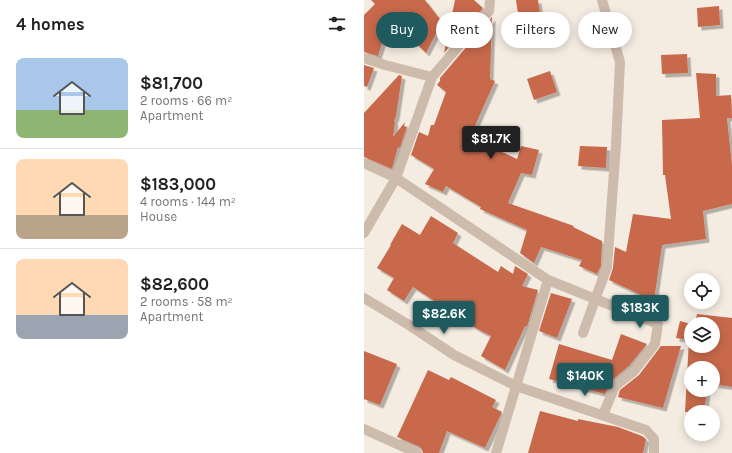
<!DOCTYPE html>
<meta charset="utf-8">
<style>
:root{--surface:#fff;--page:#f2f2f2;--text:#202124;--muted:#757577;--line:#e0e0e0;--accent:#1f5a5e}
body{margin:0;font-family:Karla,sans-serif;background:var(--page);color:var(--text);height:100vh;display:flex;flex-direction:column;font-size:15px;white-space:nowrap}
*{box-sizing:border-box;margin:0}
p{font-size:13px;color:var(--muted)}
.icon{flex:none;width:22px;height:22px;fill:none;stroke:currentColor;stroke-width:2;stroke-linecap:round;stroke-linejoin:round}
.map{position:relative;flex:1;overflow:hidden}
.side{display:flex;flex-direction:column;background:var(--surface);width:364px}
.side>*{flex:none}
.guide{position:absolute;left:12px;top:12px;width:296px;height:36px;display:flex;gap:8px}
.tools{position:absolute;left:320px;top:273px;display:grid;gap:8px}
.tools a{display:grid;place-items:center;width:36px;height:36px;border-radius:50%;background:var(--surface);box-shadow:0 2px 10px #0003;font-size:20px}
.price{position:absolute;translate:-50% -34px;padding:0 9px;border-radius:4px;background:var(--accent);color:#fff;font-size:13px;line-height:26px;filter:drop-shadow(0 1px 2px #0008)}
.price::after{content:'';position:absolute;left:50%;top:24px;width:12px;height:9px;margin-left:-6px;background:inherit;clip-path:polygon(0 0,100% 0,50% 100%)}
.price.active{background:#222;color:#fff}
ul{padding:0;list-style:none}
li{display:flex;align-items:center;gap:12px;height:100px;padding:0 16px}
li+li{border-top:1px solid var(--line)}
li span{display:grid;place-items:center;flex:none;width:112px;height:80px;border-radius:8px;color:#555}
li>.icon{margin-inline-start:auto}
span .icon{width:48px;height:48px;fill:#fffc;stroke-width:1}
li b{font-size:17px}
h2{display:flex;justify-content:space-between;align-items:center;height:48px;padding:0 16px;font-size:17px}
.tag{padding:0 14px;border-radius:18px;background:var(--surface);box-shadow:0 2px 10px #0003;font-size:14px;line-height:36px}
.tag.active{background:var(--accent);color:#fff}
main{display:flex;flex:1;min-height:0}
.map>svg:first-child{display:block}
</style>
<main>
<section class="side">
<h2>4 homes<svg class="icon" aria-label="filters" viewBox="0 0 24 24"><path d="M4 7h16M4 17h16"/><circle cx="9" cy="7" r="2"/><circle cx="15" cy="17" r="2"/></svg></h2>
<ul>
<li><span style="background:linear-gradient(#a9c7e8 65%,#8fb573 0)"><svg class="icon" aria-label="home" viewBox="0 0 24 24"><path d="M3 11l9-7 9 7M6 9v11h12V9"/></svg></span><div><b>$81,700</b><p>2 rooms · 66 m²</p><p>Apartment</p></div></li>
<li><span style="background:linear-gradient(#ffd9b3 70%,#b9a48a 0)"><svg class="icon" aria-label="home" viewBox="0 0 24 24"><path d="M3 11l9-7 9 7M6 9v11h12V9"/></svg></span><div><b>$183,000</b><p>4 rooms · 144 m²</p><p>House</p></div></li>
<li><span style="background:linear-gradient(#ffd9b3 70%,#9aa5b1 0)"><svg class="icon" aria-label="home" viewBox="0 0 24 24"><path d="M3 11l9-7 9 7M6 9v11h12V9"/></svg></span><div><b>$82,600</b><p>2 rooms · 58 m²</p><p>Apartment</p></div></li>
</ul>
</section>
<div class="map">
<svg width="368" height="453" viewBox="0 0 368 453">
<defs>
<filter id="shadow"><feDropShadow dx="3.5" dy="3.5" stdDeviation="0" flood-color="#0004"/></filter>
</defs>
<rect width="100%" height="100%" fill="#f4ebe1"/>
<path fill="#c8694b" filter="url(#shadow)" d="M 7,0 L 61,0 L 78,22 L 62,53 L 26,18 L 14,56 L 0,52 L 0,15 L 11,4 Z
M 91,0 L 110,0 L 119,8 L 80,53 Z
M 152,0 L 174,0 L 178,30 L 157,33 Z
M 355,6 L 356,25 L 334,27 L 333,8 Z
M 128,17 L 126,79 L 131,81 L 106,137 L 153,159 L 157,146 L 175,150 L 168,175 L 157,173 L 144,203 L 210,226 L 209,227 L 238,241 L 237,266 L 233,274 L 215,266 L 218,260 L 177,247 L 170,263 L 156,253 L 163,230 L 116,209 L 117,207 L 82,186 L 79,192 L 61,184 L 70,169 L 47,155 L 55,132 L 64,136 L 67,125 L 70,125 L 82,92 L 73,85 L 76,81 L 76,78 Z
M 323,54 L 324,73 L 298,74 L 297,55 Z
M 0,65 L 10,68 L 3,87 L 0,86 Z
M 186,71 L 193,92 L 170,100 L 163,79 Z
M 332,73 L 352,74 L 352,96 L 367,95 L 368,118 L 363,118 L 368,166 L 368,204 L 339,211 L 342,239 L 298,245 L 290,301 L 245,280 L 249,268 L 251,247 L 262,252 L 269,214 L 307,219 L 301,175 L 299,175 L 298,120 L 336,118 Z
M 35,75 L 38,76 L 32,116 L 30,121 L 31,122 L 29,137 L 41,122 L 40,126 L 43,127 L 36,148 L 34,147 L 28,169 L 0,157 L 0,113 Z
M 216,146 L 243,147 L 242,168 L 214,166 Z
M 67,216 L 94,233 L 89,243 L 134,272 L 137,266 L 149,274 L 151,266 L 164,274 L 158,286 L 174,290 L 163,327 L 161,326 L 141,370 L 117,356 L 127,336 L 115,330 L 49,287 L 40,301 L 23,290 L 30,278 L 13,268 L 27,245 L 26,245 L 38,224 L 56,235 Z
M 187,293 L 208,299 L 193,338 L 175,331 Z
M 333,314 L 368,318 L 368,387 L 349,384 L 349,368 L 327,368 L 327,390 L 343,390 L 340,412 L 321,412 L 325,340 L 312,338 L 316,321 L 327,324 L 327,346 L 349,346 L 349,324 L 331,324 Z
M 257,334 L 283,344 L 265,366 L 247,381 L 241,394 L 185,379 L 195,344 L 248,360 Z
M 297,346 L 317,346 L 299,408 L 254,397 L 256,390 L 275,375 Z
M 0,351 L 33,364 L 16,405 L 0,399 Z
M 64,370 L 85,380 L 87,377 L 132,400 L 128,407 L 138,412 L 121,448 L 83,431 L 75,453 L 59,453 L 58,450 L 56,447 L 33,437 Z
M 176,411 L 214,421 L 214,419 L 254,427 L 278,436 L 282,439 L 279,453 L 164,453 Z"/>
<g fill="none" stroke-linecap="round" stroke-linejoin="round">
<path stroke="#cdbbac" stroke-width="10" d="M 0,58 L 21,65 L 68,77
M 0,163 L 32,178 L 184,280 L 132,453
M 0,233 L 32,178 L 68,77 L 125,11 L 126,0
M 184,280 L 294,324 L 291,344 L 270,371 L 251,386 L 239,415
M 0,298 L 45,325 L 90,355 L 152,386 L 282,430 L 290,439 L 290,453
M 219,333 L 243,267 L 252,145 L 256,62 L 238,0
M 0,429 L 53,453"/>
</g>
</svg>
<div class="tools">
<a><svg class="icon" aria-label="locate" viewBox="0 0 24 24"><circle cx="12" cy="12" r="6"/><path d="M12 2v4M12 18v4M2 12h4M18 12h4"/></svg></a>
<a><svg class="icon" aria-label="layers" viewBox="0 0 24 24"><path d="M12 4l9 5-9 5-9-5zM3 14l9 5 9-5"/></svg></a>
<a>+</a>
<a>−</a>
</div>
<b class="price active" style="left:127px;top:160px">$81.7K</b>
<b class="price" style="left:276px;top:329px">$183K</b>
<b class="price" style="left:80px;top:335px">$82.6K</b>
<b class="price" style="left:221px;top:397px">$140K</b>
<div class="guide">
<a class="tag active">Buy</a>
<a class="tag">Rent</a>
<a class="tag">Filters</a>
<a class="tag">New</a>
</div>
</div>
</main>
